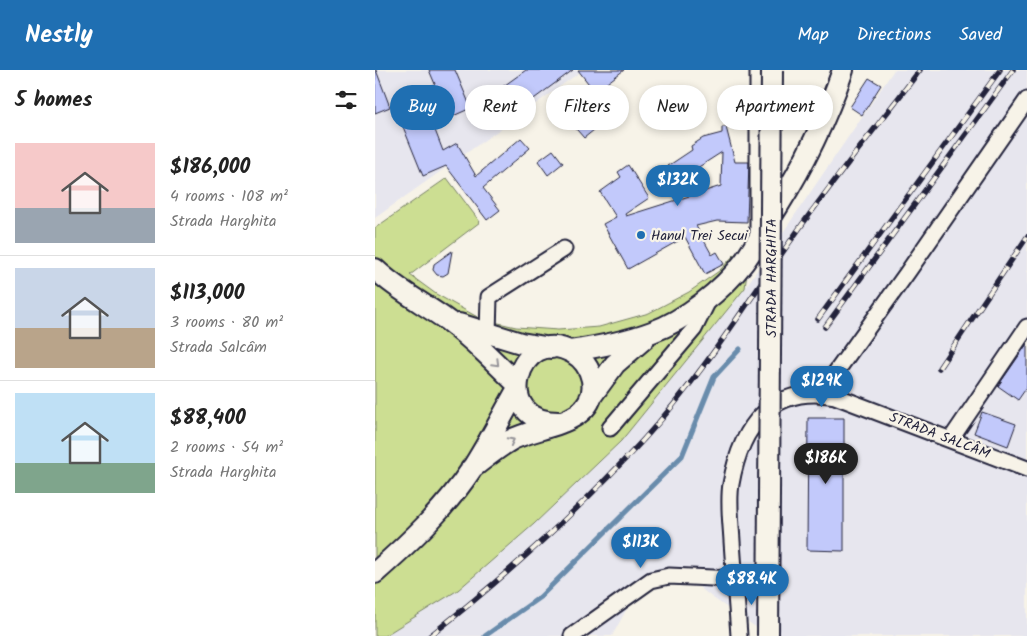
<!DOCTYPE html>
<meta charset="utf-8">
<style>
:root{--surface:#fff;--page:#f6f6f6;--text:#222;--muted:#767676;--line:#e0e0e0;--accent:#1f6fb2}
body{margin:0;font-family:Kalam,sans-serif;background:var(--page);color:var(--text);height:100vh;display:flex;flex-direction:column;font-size:19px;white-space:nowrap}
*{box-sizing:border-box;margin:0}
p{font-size:16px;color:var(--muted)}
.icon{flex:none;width:28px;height:28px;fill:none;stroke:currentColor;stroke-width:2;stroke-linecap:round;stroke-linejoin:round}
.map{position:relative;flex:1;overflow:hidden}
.drawer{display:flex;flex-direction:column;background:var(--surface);width:375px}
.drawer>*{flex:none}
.top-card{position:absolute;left:15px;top:15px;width:475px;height:45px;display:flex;gap:10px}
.price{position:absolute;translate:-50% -42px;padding:0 11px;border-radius:18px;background:var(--accent);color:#fff;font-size:16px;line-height:32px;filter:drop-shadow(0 1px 2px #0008)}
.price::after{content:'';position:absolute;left:50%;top:30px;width:15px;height:11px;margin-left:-8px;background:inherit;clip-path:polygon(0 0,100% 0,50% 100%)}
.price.selected{background:#222;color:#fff}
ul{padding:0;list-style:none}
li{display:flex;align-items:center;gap:15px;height:125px;padding:0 15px}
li+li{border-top:1px solid var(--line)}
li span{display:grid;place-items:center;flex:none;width:140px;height:100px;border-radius:0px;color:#555}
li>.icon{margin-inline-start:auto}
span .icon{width:60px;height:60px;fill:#fffc;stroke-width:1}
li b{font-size:21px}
h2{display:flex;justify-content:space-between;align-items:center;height:60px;padding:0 15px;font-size:21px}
.chip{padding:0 18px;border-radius:22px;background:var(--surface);box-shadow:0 2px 8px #0003;font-size:18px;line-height:45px}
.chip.selected{background:var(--accent);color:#fff}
header{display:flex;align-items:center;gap:30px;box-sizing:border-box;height:70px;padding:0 25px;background:var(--accent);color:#fff}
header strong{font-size:24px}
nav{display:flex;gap:28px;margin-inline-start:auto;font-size:18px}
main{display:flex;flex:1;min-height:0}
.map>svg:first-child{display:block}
</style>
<header>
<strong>Nestly</strong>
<nav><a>Map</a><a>Directions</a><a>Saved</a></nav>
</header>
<main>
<section class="drawer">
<h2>5 homes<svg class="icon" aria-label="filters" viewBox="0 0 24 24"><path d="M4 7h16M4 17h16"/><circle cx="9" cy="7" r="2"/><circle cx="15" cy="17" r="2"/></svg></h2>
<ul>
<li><span style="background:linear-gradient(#f6c9c9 65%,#9aa5b1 0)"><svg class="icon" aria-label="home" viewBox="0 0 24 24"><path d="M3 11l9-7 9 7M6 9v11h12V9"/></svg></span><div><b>$186,000</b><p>4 rooms · 108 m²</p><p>Strada Harghita</p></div></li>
<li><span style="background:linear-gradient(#c9d6e8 60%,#b9a48a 0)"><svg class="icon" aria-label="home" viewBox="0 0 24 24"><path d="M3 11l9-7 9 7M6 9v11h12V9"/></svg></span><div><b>$113,000</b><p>3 rooms · 80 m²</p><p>Strada Salcâm</p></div></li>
<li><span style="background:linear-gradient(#bfe0f5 70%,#7fa58c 0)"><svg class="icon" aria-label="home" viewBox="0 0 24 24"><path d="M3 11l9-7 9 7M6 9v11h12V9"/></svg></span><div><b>$88,400</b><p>2 rooms · 54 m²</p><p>Strada Harghita</p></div></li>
</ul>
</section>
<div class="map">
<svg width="652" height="566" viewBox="0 0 652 566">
<rect width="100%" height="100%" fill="#f7f3e8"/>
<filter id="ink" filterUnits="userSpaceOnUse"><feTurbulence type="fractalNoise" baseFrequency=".02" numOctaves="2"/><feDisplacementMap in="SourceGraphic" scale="10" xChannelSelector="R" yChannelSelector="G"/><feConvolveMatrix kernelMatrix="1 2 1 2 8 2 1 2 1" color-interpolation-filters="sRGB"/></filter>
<g filter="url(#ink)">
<path fill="#e7e6ee" d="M 0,0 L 208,0 L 0,148 Z
M 519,0 L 652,0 L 652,566 L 394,566 L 338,528 L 324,517 L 286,513 L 263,518 L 237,566 L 9,566 L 83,520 L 159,454 L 246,371 L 370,218 Z"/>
<path fill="#ccde92" stroke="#778066" d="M 72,108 L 105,152 L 35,205 L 61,224 L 106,249 L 141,257 L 183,260 L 224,257 L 274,243 L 314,222 L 344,201 L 377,166 L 370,218 L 246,371 L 159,454 L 83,520 L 9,566 L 0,566 L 0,158 Z"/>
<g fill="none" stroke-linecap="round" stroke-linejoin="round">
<path stroke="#698cac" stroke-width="5" d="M 110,566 L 165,527 L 307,386 L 339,307 L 365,279"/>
</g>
<path fill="#c2c9fb" stroke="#22223b" d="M 1,0 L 15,37 L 0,43 L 0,1 Z
M 54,0 L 80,0 L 96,38 L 58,55 L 68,81 L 82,73 L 101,106 L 146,68 L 155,78 L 108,118 L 125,140 L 112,150 L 71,96 L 48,106 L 18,32 L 60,14 Z
M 151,0 L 198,0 L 129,51 L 112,28 Z
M 203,0 L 249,0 L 220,22 Z
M 494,8 L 506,15 L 487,45 L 475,37 Z
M 220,32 L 229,43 L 220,52 L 224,56 L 209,68 L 195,52 Z
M 347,57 L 351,57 L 360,92 L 374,92 L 372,152 L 342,151 L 321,156 L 337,185 L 342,182 L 349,194 L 330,204 L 310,167 L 253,199 L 228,154 L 241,147 L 225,122 L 246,107 L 243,102 L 253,95 L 274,128 L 250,144 L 251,146 L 346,116 L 347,82 L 302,111 L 293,96 L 317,80 L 316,76 L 328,68 L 347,63 Z
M 178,80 L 188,93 L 173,105 L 163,91 Z
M 77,181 L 73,203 L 68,206 L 62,205 L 58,200 L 59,194 Z
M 652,274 L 652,317 L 643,330 L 623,316 Z
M 607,342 L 641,354 L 633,376 L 599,363 Z
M 433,348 L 469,348 L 469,481 L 432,480 Z"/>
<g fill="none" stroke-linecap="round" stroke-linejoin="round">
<defs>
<path id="minor" d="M 383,171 L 383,0
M 113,264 L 114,227 L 189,179
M 446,323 L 532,203 L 652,30
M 235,358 L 319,259 L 334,229
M 576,369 L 652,257
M 197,566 L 276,510 L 294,506 L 359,509
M 364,566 C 362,534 359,503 357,471 C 356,452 353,432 356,414 C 366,356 397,314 460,326 L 652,399"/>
<path id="major" d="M 0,199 C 22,220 48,233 73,251 C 98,270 120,292 142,314
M 84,254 L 146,273 L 176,278
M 195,281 C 223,277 250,272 277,262 C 310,250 348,220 369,192 C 382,174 391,155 403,136 C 430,93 451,49 468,0
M 215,328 L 240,294 L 269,269
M 96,399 C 109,389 122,378 136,370 C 164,355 224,355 217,310 C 215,298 207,288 198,283 C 144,251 111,356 188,352
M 0,503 C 35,472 70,439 96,400 C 113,374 127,346 142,320"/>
</defs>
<use href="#minor" stroke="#22223b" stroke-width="19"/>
<use href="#major" stroke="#22223b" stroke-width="24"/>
<use href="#minor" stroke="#f7f3e8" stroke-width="15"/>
<use href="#major" stroke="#f7f3e8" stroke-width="20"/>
<defs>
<path id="rail" d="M 443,249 L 625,0
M 450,257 L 638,0
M 564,298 L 652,167
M 55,566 C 131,506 204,440 269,369 C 326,307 371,234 419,166 C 459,109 503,55 545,0"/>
</defs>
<use href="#rail" stroke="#22223b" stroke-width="5.5"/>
<use href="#rail" stroke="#f7f3e8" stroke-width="4" stroke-dasharray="11" stroke-linecap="butt"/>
<defs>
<path id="major-bridge" d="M 393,566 L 397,0"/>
</defs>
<use href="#major-bridge" stroke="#22223b" stroke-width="24" stroke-linecap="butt"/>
<use href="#major-bridge" stroke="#f7f3e8" stroke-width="20"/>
</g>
<defs><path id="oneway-chevron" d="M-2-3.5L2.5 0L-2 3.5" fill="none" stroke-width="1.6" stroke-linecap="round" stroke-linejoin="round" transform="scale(1.25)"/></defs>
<g stroke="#97959a">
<use href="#oneway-chevron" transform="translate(121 293) rotate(45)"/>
<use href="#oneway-chevron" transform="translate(136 371) rotate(-28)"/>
</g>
</g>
<circle fill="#1f6fb2" stroke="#f7f3e8" stroke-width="2" cx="266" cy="165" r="5"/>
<g text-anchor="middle" stroke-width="4.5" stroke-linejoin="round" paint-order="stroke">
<g font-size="14" fill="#22223b" stroke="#f7f3e8" text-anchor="start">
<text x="276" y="170">Hanul Trei Secui</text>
</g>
<g font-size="14" fill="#22223b" stroke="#f7f3e8">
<text transform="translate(396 208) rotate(-90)" y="5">STRADA HARGHITA</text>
<text transform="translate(565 365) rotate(21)" y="5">STRADA SALCÂM</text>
</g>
</g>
</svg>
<b class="price" style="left:303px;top:137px">$132K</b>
<b class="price" style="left:447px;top:338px">$129K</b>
<b class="price selected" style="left:451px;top:415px">$186K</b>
<b class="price" style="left:266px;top:499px">$113K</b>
<b class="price" style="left:377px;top:536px">$88.4K</b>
<div class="top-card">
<a class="chip selected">Buy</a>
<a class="chip">Rent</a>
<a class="chip">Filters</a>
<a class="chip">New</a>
<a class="chip">Apartment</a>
</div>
</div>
</main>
